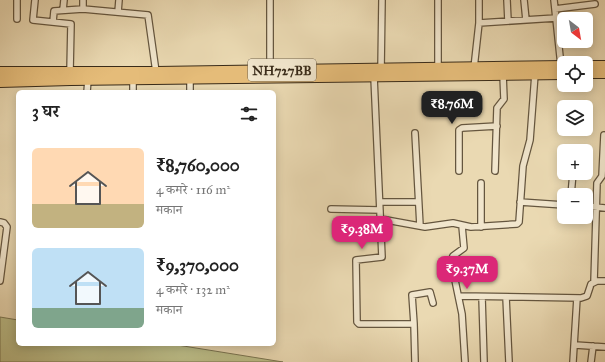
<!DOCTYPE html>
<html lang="hi">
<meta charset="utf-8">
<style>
:root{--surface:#fff;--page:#f2f2f2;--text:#222;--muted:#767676;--accent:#db2777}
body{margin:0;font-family:"IM FELL Great Primer","Noto Serif Devanagari",serif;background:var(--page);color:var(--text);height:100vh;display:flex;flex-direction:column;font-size:15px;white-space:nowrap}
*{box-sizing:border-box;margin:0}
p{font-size:13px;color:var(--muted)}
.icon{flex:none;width:22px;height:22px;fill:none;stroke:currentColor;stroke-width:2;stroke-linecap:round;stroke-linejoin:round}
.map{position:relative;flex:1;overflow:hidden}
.side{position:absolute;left:16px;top:90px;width:260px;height:256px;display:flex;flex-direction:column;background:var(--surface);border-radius:6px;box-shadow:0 2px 10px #0003}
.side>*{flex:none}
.needle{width:26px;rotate:149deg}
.buttons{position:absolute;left:557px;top:12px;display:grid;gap:8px}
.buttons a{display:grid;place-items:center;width:36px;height:36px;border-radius:6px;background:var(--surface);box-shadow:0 2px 10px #0003;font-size:20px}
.price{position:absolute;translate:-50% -34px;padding:0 9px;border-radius:8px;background:var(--accent);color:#fff;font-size:13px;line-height:26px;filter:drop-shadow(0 1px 2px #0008)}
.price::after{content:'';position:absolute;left:50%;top:24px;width:12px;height:9px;margin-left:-6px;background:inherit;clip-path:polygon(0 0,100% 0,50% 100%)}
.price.active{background:#222;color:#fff}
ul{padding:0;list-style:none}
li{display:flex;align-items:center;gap:12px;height:100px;padding:0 16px}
li span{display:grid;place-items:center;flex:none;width:112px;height:80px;border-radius:6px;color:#555}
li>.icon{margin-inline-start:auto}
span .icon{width:48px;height:48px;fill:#fffc;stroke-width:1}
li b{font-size:17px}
h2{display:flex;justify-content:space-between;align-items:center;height:48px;padding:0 16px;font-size:17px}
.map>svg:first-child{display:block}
</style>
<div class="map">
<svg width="605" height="362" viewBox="0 0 605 362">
<rect width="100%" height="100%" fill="#ead9b2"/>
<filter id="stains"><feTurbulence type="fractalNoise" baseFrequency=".005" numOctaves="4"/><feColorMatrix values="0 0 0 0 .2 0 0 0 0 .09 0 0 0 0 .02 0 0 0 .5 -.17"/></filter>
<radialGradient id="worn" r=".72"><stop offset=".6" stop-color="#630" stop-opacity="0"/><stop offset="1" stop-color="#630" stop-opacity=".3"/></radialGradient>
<path fill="#bcbe89" stroke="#7a7451" d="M 0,317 L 18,320 L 18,344 L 171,344 L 283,362 L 0,362 Z"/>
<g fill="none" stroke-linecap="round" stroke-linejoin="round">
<defs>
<path id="street" d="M 35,0 L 33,20 L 71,24 L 70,71
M 507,0 L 508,21
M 524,0 L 526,20
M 554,0 L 561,66
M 83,9 L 148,15 L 156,72
M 555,9 L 595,4
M 63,10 L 64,0
M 118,12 L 119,0
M 17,19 L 17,0
M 53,22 L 54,11 L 83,9 L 83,0
M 479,23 L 556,18
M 474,68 L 479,23 L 479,0
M 381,69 L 382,0
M 438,69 L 438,0
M 270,72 L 270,0
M 374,77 L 382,257 L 356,260 L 357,322 L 359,324 L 414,324 L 412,295 L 430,292 L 433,303
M 190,78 L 190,92
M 87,92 L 88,80
M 133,92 L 133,80
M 415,133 L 420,226
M 459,171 L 459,130 L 462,128 L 497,126
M 495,171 L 497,108 L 504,99 L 503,75
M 571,195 L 573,173
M 380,202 L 418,202
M 520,202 L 564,205
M 586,206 L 605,208
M 331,209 L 380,210
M 381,219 L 425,227 L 453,223 L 471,227 L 517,224 L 519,222 L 523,166 L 530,140 L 535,74
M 0,222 L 4,223 L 7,227 L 0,281
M 462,226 L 464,248 L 453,256 L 451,261 L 462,314 L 465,362
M 481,227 L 481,183
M 594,282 L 597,183 L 602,176 L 604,135
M 459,296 L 581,298 L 587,296 L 591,284 L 597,281 L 605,281
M 482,297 L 484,362
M 506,297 L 509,362
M 414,324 L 415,362
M 575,345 L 605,347
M 573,362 L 577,298
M 591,362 L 593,346"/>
<path id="highway" d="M 586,66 L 605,66
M 0,72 L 156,72 L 564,66
M 586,73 L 605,73
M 0,82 L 71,80 L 564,74"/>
</defs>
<use href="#street" stroke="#65563f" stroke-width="8"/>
<use href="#highway" stroke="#392b19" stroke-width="12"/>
<use href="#street" stroke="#f1e6cd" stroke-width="5.5"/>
<use href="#highway" stroke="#e5bc79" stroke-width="10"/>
</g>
<g text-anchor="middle" stroke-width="4" stroke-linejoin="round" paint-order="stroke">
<rect fill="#f1e6cd" stroke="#70634f" stroke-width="1" x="248" y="59" width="68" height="22" rx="3"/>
<g font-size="13" font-weight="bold" fill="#392b19">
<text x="282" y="75">NH727BB</text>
</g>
</g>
<rect width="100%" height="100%" filter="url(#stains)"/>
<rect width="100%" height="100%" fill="url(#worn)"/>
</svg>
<div class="buttons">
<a><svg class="needle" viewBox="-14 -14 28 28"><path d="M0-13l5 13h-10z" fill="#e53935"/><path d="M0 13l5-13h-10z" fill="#767676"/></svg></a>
<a><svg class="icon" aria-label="locate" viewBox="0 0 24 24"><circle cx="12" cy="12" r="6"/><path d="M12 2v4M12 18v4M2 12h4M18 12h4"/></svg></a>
<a><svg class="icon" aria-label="layers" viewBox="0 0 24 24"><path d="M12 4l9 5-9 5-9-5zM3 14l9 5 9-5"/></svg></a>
<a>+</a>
<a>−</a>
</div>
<b class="price active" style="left:452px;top:125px">₹8.76M</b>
<b class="price" style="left:362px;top:250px">₹9.38M</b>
<b class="price" style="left:467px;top:290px">₹9.37M</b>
<section class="side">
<h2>3 घर<svg class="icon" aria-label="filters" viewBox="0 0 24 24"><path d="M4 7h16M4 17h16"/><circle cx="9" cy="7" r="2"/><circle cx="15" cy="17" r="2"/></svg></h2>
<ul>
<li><span style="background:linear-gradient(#ffd9b3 70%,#c2b280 0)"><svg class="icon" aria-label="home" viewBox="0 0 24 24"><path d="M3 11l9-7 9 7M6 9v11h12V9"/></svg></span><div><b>₹8,760,000</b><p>4 कमरे · 116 m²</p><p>मकान</p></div></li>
<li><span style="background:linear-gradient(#bfe0f5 75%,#7fa58c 0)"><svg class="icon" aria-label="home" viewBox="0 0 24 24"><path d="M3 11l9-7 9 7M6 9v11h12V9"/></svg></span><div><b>₹9,370,000</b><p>4 कमरे · 132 m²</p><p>मकान</p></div></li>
</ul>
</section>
</div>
